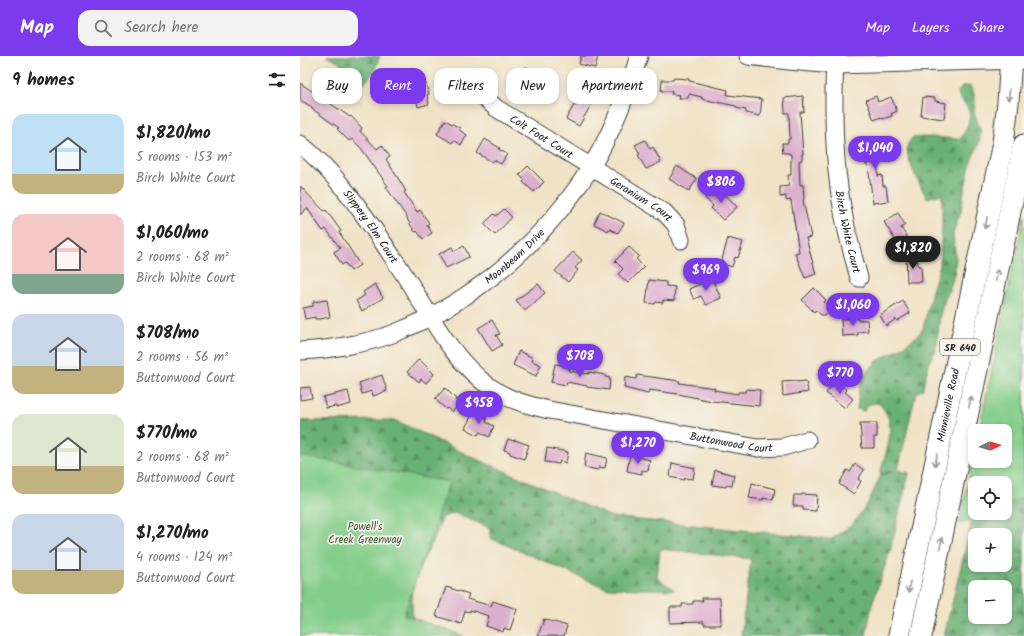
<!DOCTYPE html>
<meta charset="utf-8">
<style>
:root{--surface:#fff;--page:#f2f2f2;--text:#222;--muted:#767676;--accent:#7c3aed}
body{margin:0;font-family:Kalam,sans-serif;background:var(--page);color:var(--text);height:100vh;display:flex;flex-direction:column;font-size:15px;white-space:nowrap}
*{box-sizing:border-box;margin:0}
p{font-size:13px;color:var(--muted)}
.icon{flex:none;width:22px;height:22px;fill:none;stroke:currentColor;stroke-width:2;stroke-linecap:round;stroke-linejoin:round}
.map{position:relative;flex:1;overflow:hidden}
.details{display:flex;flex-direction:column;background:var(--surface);width:300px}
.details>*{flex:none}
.hud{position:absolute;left:12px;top:12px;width:380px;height:36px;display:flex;gap:8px}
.needle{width:26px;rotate:85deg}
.fabs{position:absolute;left:668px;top:368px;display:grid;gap:8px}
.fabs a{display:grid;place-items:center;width:44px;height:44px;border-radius:8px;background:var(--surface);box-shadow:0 2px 6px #0003;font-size:20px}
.price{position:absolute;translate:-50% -34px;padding:0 9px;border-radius:14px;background:var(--accent);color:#fff;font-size:13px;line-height:26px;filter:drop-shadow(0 1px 2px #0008)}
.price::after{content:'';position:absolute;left:50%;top:24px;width:12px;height:9px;margin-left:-6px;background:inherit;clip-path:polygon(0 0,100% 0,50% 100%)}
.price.active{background:#222;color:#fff}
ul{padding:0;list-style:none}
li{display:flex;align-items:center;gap:12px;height:100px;padding:0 12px}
li span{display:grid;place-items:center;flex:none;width:112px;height:80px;border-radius:12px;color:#555}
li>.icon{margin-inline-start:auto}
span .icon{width:48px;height:48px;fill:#fffc;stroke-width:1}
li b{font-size:17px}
h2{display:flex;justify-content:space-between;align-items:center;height:48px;padding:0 12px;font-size:17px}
.tag{padding:0 14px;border-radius:12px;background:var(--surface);box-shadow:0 2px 6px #0003;font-size:14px;line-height:36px}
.tag.active{background:var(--accent);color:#fff}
header{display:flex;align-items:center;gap:24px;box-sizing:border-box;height:56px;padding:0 20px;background:var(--accent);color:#fff}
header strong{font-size:19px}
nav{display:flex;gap:22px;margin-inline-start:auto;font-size:14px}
.search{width:280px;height:36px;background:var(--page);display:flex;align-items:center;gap:10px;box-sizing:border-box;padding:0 14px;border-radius:12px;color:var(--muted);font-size:15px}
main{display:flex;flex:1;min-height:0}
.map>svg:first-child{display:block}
</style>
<header>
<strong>Map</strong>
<div class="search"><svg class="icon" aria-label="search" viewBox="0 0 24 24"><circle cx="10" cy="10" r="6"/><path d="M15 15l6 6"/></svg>Search here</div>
<nav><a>Map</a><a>Layers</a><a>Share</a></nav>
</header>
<main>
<section class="details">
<h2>9 homes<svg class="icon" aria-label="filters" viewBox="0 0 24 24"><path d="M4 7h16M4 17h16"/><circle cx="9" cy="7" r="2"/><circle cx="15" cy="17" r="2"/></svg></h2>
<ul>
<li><span style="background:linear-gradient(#bfe0f5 75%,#c2b280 0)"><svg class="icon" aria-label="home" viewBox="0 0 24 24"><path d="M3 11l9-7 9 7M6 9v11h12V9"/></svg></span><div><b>$1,820/mo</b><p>5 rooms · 153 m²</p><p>Birch White Court</p></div></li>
<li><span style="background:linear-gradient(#f6c9c9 75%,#7fa58c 0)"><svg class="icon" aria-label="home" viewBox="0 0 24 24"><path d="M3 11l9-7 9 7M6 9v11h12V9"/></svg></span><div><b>$1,060/mo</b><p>2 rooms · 68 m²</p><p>Birch White Court</p></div></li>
<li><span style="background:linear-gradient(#c9d6e8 65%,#c2b280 0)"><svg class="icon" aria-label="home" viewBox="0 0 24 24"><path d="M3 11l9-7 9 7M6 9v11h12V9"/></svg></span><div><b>$708/mo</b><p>2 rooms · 56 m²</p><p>Buttonwood Court</p></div></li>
<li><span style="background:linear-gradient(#dfe7d0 65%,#c2b280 0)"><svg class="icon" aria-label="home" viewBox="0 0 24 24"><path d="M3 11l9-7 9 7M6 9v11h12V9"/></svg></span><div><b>$770/mo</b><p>2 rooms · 68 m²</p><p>Buttonwood Court</p></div></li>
<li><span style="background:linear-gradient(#c9d6e8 70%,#c2b280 0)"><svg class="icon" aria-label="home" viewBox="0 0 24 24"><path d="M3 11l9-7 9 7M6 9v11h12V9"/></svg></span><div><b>$1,270/mo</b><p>4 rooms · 124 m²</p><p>Buttonwood Court</p></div></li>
</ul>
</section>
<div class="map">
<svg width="724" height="580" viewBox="0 0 724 580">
<defs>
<pattern id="forest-firs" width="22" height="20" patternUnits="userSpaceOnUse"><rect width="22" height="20" fill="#69b076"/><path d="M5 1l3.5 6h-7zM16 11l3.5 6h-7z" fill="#568e60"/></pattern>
</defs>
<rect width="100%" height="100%" fill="#f7f3e8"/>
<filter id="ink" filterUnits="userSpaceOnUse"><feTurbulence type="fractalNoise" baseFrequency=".025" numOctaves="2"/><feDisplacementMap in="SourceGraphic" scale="8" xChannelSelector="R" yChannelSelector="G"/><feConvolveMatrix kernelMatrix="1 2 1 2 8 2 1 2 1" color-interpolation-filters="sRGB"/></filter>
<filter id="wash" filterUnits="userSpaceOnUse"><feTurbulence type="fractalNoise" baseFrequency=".012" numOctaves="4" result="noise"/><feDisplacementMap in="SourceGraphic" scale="16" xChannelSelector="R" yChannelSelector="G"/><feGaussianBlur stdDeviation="0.9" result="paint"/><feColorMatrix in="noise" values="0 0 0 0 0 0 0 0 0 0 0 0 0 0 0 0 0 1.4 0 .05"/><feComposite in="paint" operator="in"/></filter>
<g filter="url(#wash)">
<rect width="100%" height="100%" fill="#f0e2c6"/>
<path fill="url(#forest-firs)" stroke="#426649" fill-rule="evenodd" d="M 26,0 L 80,0 L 73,17 L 64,27 L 38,6 Z
M 663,30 L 670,30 L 673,35 L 675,43 L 674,56 L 681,75 L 679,88 L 672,102 L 664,135 L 661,155 L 654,174 L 653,180 L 656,203 L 654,219 L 650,232 L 644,246 L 640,259 L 636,295 L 631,302 L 625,322 L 623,333 L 616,337 L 598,414 L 609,417 L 590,495 L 572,548 L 566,580 L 441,580 L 451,503 L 360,493 L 357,522 L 375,534 L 306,532 L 190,482 L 190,472 L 154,457 L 143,461 L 131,490 L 111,525 L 113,566 L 0,580 L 0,365 L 95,364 L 172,401 L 312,461 L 531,483 L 552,469 L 568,447 L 581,419 L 593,416 L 580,418 C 586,394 600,366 578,347 L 569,348 L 564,355 L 557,353 L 559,333 L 563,321 L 570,312 L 577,305 L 601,292 L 618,279 L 623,273 L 631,238 L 640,209 L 642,167 L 642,138 L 627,142 C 621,130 603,100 608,88 C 609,86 611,84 612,82 C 628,80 644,82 660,83 C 665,75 673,63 668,53 C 664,47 659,43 658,36 Z
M 724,297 L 724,580 L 644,580 L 675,453 L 675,457 L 705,457 L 705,375 ZM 675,479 L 705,479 L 705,509 L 675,509 ZM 675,531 L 705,531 L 705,561 L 675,561 Z"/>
<path fill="#82cd8a" stroke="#4f7453" d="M 724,159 L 724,441 L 705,449 L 705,427 L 675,427 L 675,457 L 686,457 L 659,468 L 675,393 L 675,405 L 705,405 L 705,375 L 679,375 Z
M 0,400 L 149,426 L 104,559 L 164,580 L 0,580 Z"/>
<g id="blocks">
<path fill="#dbafce" d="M 281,0 L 298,0 L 295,12 L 279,8 Z
M 226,11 L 248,26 L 240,36 L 218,22 Z
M 124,22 L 129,38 L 127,39 L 129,48 L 118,51 L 116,42 L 113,43 L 109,27 Z
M 373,22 L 389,23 L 389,25 L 428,34 L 427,39 L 462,43 L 460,60 L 446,57 L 446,54 L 436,52 L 436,50 L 402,43 L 402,41 L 389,38 L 388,42 L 379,42 L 380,39 L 371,38 L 372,35 L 361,35 L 362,24 L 373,24 Z
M 0,27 L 50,61 L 51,60 L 62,72 L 60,75 L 77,93 L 82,89 L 90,101 L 86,103 L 106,135 L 104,136 L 117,156 L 120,154 L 129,167 L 127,169 L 132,177 L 123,183 L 117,175 L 115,176 L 107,163 L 108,163 L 86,131 L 88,130 L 61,92 L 52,83 L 49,85 L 37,73 L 39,72 L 11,52 L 12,51 L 0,44 Z
M 503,40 L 504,56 L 500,56 L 503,98 L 502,98 L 502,104 L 499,105 L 500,129 L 503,129 L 504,143 L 503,144 L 511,181 L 506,182 L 516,218 L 505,222 L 495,197 L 499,196 L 491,144 L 486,145 L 486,140 L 480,141 L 480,131 L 489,130 L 488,119 L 491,119 L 491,98 L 489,98 L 489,97 L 483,97 L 482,87 L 488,87 L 488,83 L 490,83 L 489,57 L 485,57 L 484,42 Z
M 576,40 L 578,46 L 591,41 L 597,55 L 591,58 L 592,60 L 582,63 L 581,61 L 574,64 L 566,44 Z
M 281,41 L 292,47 L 279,70 L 266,63 L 274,49 L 276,50 Z
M 623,41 L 635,42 L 635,45 L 646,47 L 644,63 L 621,60 Z
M 145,64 L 160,72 L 159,74 L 167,79 L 161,89 L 154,84 L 152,87 L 137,78 Z
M 566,82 L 581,83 L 581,98 L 578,98 L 578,120 L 582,119 L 583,130 L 586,130 L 588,145 L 573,147 L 568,109 L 566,109 Z
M 185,83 L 200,92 L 198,93 L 207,98 L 201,108 L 194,104 L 192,106 L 177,97 Z
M 345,84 L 350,93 L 353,91 L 361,106 L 346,113 L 338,99 L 340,98 L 335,89 Z
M 228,110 L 244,126 L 234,136 L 223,126 L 225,124 L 219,119 Z
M 377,110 L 397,123 L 389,135 L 369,123 Z
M 0,130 L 24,155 L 26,154 L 41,175 L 39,176 L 60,209 L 51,215 L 45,207 L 42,209 L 34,196 L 40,192 L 26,173 L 23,175 L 7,152 L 0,159 Z
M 415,133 L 422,141 L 425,138 L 437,151 L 423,164 L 411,152 L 413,150 L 405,142 Z
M 204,153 L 212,161 L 195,179 L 184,168 L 194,158 L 196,160 Z
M 300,155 L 324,167 L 318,177 L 309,173 L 308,175 L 294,168 Z
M 598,157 L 605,169 L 601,172 L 607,181 L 597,187 L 584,166 Z
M 428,182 L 443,186 L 438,202 L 435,201 L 432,211 L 421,207 Z
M 164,190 L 169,201 L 146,212 L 139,198 L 152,191 L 154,195 Z
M 329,191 L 339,200 L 336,203 L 344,211 L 328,227 L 318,218 L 323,213 L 315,205 Z
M 273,196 L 282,204 L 275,212 L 278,214 L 268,226 L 255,215 Z
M 617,200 L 618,210 L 621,210 L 622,226 L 607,226 L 606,201 Z
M 412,223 L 421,242 L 406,249 L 401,240 L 394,243 L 389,233 Z
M 349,224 L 366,226 L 366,230 L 375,231 L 374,245 L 363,244 L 363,247 L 356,246 L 355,248 L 346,247 Z
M 75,228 L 83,242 L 62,255 L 56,245 L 65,239 L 63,236 Z
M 238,228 L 245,237 L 225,255 L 216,244 Z
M 514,232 L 526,244 L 524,246 L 531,253 L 525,259 L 521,259 L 516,254 L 514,256 L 502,244 Z
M 27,244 L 30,261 L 20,263 L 15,263 L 15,261 L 5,263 L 3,252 L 13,250 L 13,246 Z
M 603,245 L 610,257 L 597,265 L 596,263 L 586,270 L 580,259 Z
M 557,262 L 558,264 L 567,264 L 568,275 L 558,276 L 558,279 L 542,280 L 541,263 Z
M 192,264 L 200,278 L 196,279 L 202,289 L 192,295 L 178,272 Z
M 219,295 L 233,302 L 232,305 L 241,309 L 236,320 L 213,309 Z
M 119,303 L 134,318 L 126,327 L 121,323 L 119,326 L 107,316 Z
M 255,308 L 270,310 L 269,315 L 289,318 L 289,316 L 305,319 L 305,321 L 310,322 L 309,334 L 287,331 L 287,330 L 267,326 L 266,329 L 251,326 Z
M 82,319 L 87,335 L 73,340 L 72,335 L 62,338 L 59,327 Z
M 337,319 L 380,325 L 379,327 L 415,332 L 414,334 L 438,338 L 438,336 L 445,336 L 446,333 L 460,334 L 459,350 L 412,345 L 378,338 L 349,334 L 348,338 L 324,332 L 325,321 L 336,323 Z
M 497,325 L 497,326 L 506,325 L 508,336 L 483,340 L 482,326 Z
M 536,325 L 547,334 L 545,336 L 553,343 L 545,352 L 526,337 Z
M 10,331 L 12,342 L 0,344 L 0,332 Z
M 145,332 L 156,343 L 155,344 L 160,348 L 152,356 L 147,352 L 146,353 L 135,343 Z
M 48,335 L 51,348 L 36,352 L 36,350 L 26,352 L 23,341 Z
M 174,355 L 187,363 L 186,366 L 194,370 L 189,381 L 180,376 L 178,379 L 165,372 Z
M 560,367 L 577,367 L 577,381 L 574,381 L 574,392 L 562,392 Z
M 208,383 L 214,385 L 215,384 L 229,389 L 224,403 L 210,398 L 210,396 L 204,394 Z
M 247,392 L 268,396 L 266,407 L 260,405 L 259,408 L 245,406 Z
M 286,397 L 307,402 L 305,412 L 299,411 L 298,414 L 284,411 Z
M 330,399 L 350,404 L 348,415 L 342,414 L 342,418 L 327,415 Z
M 372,407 L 395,412 L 393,423 L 385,422 L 384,424 L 370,421 Z
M 555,408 L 564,414 L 558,423 L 561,425 L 554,438 L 539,428 L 547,414 L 550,416 Z
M 415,414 L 434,419 L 432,430 L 427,429 L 426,431 L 412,429 Z
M 452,427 L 475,433 L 473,444 L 463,442 L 463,444 L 449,442 Z
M 502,438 L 517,439 L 516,455 L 503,454 L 503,450 L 493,450 L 494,439 L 502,439 Z
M 146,531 L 169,538 L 167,543 L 191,550 L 193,545 L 217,553 L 210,574 L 204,572 L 203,576 L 186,570 L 189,560 L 170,554 L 170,556 L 165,555 L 161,568 L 136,560 Z
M 402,542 L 420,542 L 421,569 L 404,569 L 404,566 L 370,567 L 370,551 L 382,551 L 382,548 L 393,548 L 393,545 L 403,545 Z
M 244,563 L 267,570 L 264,580 L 238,580 Z"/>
</g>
</g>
<g filter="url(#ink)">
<use href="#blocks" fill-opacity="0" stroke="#3c3a36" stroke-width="1"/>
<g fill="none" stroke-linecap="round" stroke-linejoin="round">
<defs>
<g id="minor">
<path d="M 448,0 L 489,5 L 535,9 L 724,4"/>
<path id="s1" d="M 535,0 C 533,52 533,105 543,156 C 547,178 553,200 559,222"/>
<path id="s2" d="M 177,30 L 184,41 L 196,52 L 364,156 L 376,169 L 381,184"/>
<path id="s3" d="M 0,88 C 34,115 58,150 82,185 C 93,202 105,219 115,236 C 136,270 157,308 190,331 C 208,344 228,349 249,354 L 458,392 L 483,391 L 507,384"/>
<path id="s4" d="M 0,295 C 27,294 70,287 95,277 C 175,245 245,184 291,111 C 312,77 327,38 339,0"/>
</g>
<g id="major">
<path id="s5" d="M 599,580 L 703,87 L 708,47 L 711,0"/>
<path d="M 621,580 L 724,89"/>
</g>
</defs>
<use href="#minor" stroke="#3c3a36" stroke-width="19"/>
<use href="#major" stroke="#3c3a36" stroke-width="23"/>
<use href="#minor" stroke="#fff" stroke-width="17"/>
<use href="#major" stroke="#fff" stroke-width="21"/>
</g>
<defs><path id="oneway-shaft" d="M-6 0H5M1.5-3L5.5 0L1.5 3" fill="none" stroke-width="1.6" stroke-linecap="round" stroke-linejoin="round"/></defs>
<g stroke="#999">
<use href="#oneway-shaft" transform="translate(709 39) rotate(94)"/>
<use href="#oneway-shaft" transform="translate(686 167) rotate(102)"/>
<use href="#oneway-shaft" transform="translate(697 219) rotate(-78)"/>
<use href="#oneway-shaft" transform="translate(670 346) rotate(-78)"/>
<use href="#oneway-shaft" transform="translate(636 404) rotate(102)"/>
<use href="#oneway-shaft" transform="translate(641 487) rotate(-78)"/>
<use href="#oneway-shaft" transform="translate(609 531) rotate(101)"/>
</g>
</g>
<g text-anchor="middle" stroke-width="3.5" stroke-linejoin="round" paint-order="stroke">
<rect fill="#f7f3e8" stroke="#5e5c59" stroke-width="1" x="640" y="283" width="40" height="16" rx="3"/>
<g font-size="10" font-weight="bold" fill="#1c1c1c">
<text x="660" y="295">SR 640</text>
</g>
<g font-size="11" fill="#1c1c1c" stroke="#f7f3e8">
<text dy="4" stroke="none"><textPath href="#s2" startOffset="83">Colt Foot Court</textPath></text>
<text dy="4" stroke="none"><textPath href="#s2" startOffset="201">Geranium Court</textPath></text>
<text dy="4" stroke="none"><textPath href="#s3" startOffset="109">Slippery Elm Court</textPath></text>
<text dy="4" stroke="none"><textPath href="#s1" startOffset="177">Birch White Court</textPath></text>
<text dy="4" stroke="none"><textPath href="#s4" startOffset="240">Moonbeam Drive</textPath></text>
<text dy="4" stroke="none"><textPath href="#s5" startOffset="236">Minnieville Road</textPath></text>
<text dy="4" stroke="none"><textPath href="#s3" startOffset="559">Buttonwood Court</textPath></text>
</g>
<g font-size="11" fill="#405a42" stroke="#f7f3e8">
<text x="65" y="474">Powell's<tspan x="65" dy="13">Creek Greenway</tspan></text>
</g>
</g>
</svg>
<div class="fabs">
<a><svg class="needle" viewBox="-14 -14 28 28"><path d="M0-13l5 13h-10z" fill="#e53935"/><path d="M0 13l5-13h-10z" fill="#767676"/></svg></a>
<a><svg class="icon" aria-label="locate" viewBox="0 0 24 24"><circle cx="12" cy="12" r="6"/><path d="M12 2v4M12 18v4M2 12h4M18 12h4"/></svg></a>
<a>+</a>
<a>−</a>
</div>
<b class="price" style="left:575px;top:114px">$1,040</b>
<b class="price" style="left:421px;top:148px">$806</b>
<b class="price active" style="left:613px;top:214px">$1,820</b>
<b class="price" style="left:406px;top:236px">$969</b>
<b class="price" style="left:553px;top:271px">$1,060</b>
<b class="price" style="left:280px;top:322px">$708</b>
<b class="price" style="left:540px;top:339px">$770</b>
<b class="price" style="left:179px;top:369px">$958</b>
<b class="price" style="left:338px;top:409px">$1,270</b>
<div class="hud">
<a class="tag">Buy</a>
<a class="tag active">Rent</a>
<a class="tag">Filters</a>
<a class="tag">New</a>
<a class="tag">Apartment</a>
</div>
</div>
</main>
